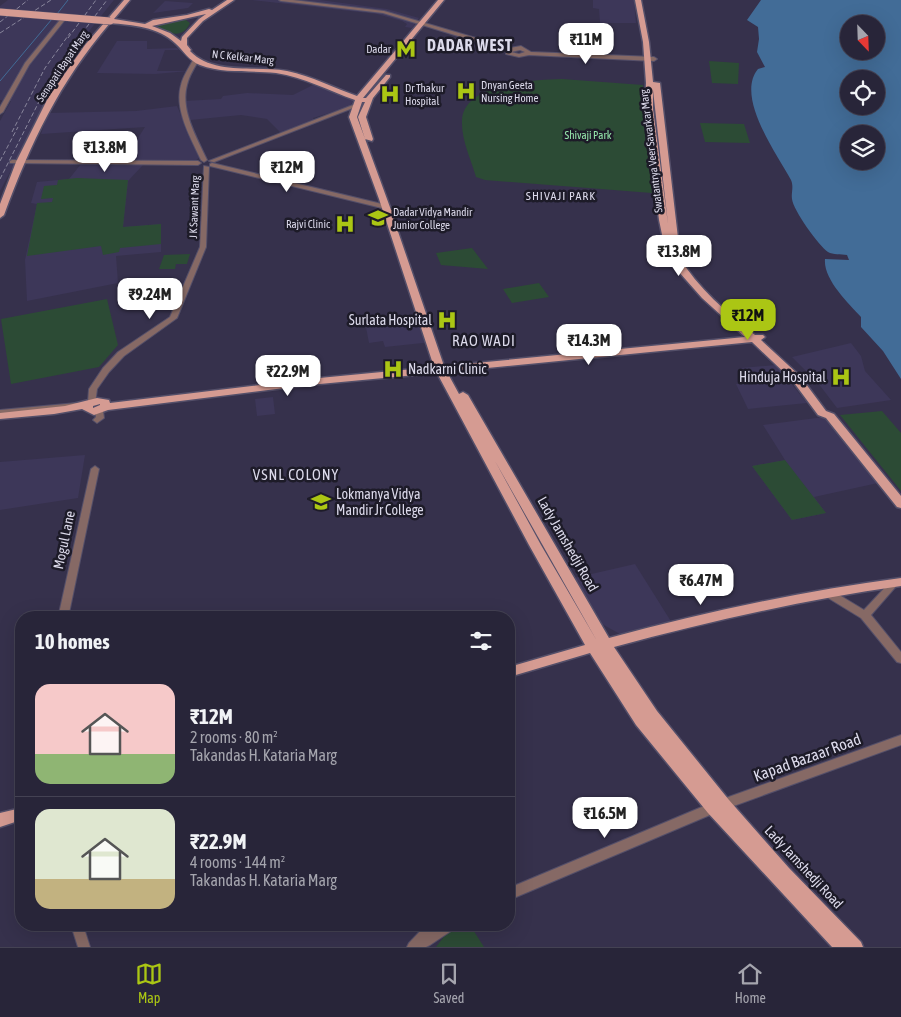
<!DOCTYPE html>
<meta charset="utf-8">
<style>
:root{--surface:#282539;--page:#343144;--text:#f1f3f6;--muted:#a5a5ae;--line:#444253;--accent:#abc614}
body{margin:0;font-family:"Asap Condensed",sans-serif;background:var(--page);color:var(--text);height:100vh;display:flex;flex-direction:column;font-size:19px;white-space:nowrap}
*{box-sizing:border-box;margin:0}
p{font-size:16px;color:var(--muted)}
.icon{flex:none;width:28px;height:28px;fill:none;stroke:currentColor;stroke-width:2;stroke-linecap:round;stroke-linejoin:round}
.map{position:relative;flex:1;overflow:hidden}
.sheet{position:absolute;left:15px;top:611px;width:500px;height:320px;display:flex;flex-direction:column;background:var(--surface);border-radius:20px;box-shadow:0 5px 20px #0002,0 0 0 1px var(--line)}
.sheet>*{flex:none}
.needle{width:32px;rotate:157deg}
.controls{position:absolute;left:840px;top:15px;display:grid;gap:10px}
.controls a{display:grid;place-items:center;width:45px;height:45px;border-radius:50%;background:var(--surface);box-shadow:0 5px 20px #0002,0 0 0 1px var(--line);font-size:25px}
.price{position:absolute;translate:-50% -42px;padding:0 11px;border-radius:10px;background:#fff;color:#222;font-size:16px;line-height:32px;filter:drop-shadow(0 1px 2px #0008)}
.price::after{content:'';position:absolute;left:50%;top:30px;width:15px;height:11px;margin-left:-8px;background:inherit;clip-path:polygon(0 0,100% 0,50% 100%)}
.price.active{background:var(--accent);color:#111}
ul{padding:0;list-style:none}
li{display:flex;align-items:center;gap:15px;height:125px;padding:0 20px}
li+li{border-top:1px solid var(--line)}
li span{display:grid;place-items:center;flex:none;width:140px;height:100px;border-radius:15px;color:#555}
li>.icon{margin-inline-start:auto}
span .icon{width:60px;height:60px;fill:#fffc;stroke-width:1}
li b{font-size:21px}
h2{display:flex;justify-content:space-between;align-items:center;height:60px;padding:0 20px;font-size:21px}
.tabs{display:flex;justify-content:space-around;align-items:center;height:70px;border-top:1px solid var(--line);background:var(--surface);font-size:14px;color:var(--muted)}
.tabs a{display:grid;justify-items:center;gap:2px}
.tabs .active{color:var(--accent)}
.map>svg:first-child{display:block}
</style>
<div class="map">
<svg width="901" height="947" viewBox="0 0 901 947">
<rect width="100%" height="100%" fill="#36314c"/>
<path fill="#3d3759" d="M 8,0 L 114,0 L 77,46 L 0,191 L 0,121 L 11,101 L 0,100 L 0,6 Z
M 252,0 L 320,0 L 387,9 L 419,18 L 412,28 L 405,27 L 407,24 L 402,21 L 377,14 Z
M 593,0 L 634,0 L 636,23 L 600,23 L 599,9 L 593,8 Z
M 165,1 L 193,3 L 188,8 L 153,13 Z
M 117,41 L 147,41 L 147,49 L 177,48 L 179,50 L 165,50 L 157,71 L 189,71 L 155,74 L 97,73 Z
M 315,84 L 354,100 L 349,107 L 313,118 L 314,121 L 282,134 L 267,119 L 241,115 L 190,120 L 184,101 L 221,99 L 223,96 L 247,93 L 293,95 Z
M 177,106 L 199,158 L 195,161 L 124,160 L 145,127 L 41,134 L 48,113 L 136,111 Z
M 81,164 L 143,165 L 128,181 L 123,227 L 161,224 L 161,252 L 116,256 L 118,283 L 27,301 L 25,260 L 37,204 L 31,203 L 37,182 L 69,179 Z
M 426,317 L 432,342 L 385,347 L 383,341 L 369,343 L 365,322 Z
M 851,343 L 861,356 L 865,371 L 891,400 L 837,408 L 818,383 L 792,357 Z
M 776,365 L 807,403 L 748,409 L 736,384 L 746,384 L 740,368 Z
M 273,397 L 275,414 L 257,416 L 255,399 Z
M 824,417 L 878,483 L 814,497 L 826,513 L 792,520 L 752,466 L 785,460 L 763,425 Z
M 85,455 L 78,498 L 0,510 L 0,462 Z
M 635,564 L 672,623 L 632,634 L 620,634 L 602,624 L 574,578 Z"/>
<path fill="#2c4b35" d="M 180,20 L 186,20 L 190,23 C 182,41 168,32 154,26 Z
M 709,61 L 739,63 L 738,84 L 712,83 Z
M 562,79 L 643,85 L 652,193 L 485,180 L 476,177 C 471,159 461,140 462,120 C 464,83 534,80 562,79 Z
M 700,123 L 744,124 L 750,143 L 705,142 Z
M 77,178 L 128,180 L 123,227 L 161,224 L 161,244 L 120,248 L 119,252 L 103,255 L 101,246 L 27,256 L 37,203 L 52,202 L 53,198 L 41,199 L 44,186 L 57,185 L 58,180 Z
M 472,248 L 488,269 L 441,265 L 436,253 Z
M 190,254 L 187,264 L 176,264 L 175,269 L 159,269 L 164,255 Z
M 539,283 L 549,297 L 512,303 L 503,289 Z
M 107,299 L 118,345 L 99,367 L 11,384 L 1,319 Z
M 882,411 L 901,433 L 901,491 L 840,415 Z
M 785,460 L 826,513 L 792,520 L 752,466 Z
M 457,925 L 470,925 L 484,947 L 436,947 L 449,930 Z"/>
<path fill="#426c97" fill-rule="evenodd" d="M 761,0 L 901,0 L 901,379 L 883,351 L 861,327 L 861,317 C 848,303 823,279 825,259 L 849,260 L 847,255 C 841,254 833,255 828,252 C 819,246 793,210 792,199 C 791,192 794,187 791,180 C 777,154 735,97 758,69 L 765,67 L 757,52 L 759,39 L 758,27 L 747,20 ZM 849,24 L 876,24 L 876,51 L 849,51 ZM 849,79 L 876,79 L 876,106 L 849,106 ZM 849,134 L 876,134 L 876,161 L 849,161 Z"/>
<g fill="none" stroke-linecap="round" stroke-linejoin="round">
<path stroke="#426c97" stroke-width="1" d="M 57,14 L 68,0
M 0,81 L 52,19"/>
<defs>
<path id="minor" d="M 279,0 L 293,0 L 384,11 L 510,48 L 521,46 L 531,52 L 654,57 L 657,59 L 654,61 L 529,55 L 519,57 L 506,54 L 507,51 L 383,13 L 281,1 ZM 520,50 L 525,52 L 519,54 L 511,52 Z
M 64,15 L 68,16 L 29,65 L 3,112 L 0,114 L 0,107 L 25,63 Z
M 196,58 L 199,60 C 194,68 189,76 187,85 C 180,110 197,138 207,160 L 204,162 L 201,160 C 191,138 174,110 181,85 C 183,76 189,68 193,60 Z
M 353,105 L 358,106 L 214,162 L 209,161 Z
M 12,160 L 198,161 L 201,163 L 198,165 L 10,163 L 10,161 Z
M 212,163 L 386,205 L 389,207 L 386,209 L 210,166 L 210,164 Z
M 204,166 L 209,167 L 206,247 L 177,318 L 124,356 L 109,372 L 97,389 L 95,404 L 89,404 L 88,402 L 89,389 L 103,368 L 118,352 L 170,317 L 200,247 Z
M 77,403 L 81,406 L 80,408 L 0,416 L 0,410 Z
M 99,408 L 103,411 L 104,418 L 97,423 L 93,420 L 96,417 L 95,411 Z
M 95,466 L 99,469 L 68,618 L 58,618 L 91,469 Z
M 895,579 L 898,580 L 900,582 L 898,584 L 871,615 L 901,652 L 901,663 L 897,662 L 861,618 L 825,596 L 823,593 L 825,590 L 831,590 L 864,610 L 892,580 Z
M 901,735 L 901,745 L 717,812 L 509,900 L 509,888 L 709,804 Z
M 71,925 L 83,925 L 90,947 L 78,947 Z
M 426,925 L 456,925 L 454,929 L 430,945 L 426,947 L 407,947 L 409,943 Z"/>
<path id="major" d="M 124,0 L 130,0 L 114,19 L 145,24 L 153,20 L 187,15 L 209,9 L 212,10 L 227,0 L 234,0 L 203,21 L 187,38 L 187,45 L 191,50 L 190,51 C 214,76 257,65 287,71 C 312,76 334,88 357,96 L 438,0 L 444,0 L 363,98 L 366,98 L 386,75 L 390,75 L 390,77 L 373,98 L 366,117 L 373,139 L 372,141 L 365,139 L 358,117 L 365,102 L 362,102 L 357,117 L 391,210 L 406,210 L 410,213 L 406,216 L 392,214 L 444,366 L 745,337 L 702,298 L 679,272 L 665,249 L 659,220 L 645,109 L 646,83 L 643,42 L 635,0 L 641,0 L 649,42 L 653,82 L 660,83 L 678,238 L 684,255 L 679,257 C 698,288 727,313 755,335 L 763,335 L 765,337 L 761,340 L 800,376 L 826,411 L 834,414 L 901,496 L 901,508 L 897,507 L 826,418 L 818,415 L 792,380 L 752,342 L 447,372 L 459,394 L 463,392 L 468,395 L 609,638 C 705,612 802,591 901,578 L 901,586 C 804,600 709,621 614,647 L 657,711 L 729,800 L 789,868 L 861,942 L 863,947 L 832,947 L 708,813 L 636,725 L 590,653 L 509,677 L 509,667 L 585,645 L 529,545 L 437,373 L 309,385 L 108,410 L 94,415 L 82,409 L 54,414 L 0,419 L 0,413 L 65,406 L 97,398 L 109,400 L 110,403 L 309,379 L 434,367 L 379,199 L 349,117 L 355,100 C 329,91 304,77 276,73 C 251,70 224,74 200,65 C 189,61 183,50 175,43 C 159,27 132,25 110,23 C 59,83 31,142 4,215 L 0,218 L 0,204 L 16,162 L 49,96 L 85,45 ZM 206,14 L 199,19 L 182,37 L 181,41 L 170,33 L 152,26 ZM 653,90 L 668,224 L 653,109 ZM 100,404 L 100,405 L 93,408 L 93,406 ZM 495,461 L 597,641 L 541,545 Z
M 21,808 L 21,820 L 0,827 L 0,813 Z"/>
</defs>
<use href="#minor" stroke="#544f69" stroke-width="2"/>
<use href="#major" stroke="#544f69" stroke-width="3"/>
<use href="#minor" fill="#866965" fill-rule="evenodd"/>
<use href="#major" fill="#d59b92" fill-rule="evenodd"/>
<path stroke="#89869c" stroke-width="1" stroke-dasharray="4.5 2.5" stroke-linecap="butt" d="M 0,22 L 28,0
M 0,33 L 51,0
M 68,38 L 96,0
M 12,132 L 45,68 L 70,33
M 0,161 L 18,127
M 0,179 L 56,68 L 107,0"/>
<defs>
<path id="major-bridge" d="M 0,12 L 110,21"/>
</defs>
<use href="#major-bridge" stroke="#544f69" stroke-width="8" stroke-linecap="butt"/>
<use href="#major-bridge" stroke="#d59b92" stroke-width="7"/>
</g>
<defs>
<symbol id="metro-bare" viewBox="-9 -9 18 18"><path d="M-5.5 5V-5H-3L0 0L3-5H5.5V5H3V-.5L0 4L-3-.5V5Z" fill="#abc614" stroke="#1d1b28" stroke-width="2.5" paint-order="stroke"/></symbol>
<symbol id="hospital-bare" viewBox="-9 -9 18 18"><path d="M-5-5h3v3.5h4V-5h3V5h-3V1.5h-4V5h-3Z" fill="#abc614" stroke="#1d1b28" stroke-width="2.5" paint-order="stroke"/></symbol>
<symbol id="university-bare" viewBox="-9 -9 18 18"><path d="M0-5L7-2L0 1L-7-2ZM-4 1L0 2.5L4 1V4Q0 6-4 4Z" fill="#abc614" stroke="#1d1b28" stroke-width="2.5" paint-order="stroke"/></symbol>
</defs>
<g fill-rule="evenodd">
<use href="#metro-bare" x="392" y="35" width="28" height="28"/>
<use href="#hospital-bare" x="452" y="77" width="28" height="28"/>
<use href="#hospital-bare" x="376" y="80" width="28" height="28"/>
<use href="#university-bare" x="364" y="204" width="28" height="28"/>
<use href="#hospital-bare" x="331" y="210" width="28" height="28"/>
<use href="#hospital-bare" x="433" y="306" width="28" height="28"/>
<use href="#hospital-bare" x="379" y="355" width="28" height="28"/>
<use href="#hospital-bare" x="827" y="363" width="28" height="28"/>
<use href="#university-bare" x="307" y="488" width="28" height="28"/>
</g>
<g text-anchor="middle" stroke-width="5" stroke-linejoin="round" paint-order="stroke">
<g font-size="11" fill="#dcdaeb" stroke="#1d1b28" text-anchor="start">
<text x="391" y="53" text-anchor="end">Dadar</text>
<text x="481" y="89">Dnyan Geeta<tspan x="481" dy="13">Nursing Home</tspan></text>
<text x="405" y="92">Dr Thakur<tspan x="405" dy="13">Hospital</tspan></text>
<text x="393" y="216">Dadar Vidya Mandir<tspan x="393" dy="13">Junior College</tspan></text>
<text x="330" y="228" text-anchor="end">Rajvi Clinic</text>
</g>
<g font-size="11" fill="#dcdaeb" stroke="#1d1b28">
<text transform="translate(243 57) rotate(6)" y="4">N C Kelkar Marg</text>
<text transform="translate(62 66) rotate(-56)" y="4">Senapati Bapat Marg</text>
<text transform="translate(651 151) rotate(-97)" y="4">Swatantrya Veer Savarkar Marg</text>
<text transform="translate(194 207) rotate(-88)" y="4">J K Sawant Marg</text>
</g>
<g font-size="11" fill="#95e6ab" stroke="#1d1b28">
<text x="588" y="139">Shivaji Park</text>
</g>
<g font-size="12" letter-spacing="1" fill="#dcdaeb" stroke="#1d1b28">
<text x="561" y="200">SHIVAJI PARK</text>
</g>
<g font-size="14" fill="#dcdaeb" stroke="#1d1b28" text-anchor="end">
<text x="432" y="325">Surlata Hospital</text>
<text x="408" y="374" text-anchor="start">Nadkarni Clinic</text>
<text x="826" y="382">Hinduja Hospital</text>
<text x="336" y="499" text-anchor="start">Lokmanya Vidya<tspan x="336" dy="16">Mandir Jr College</tspan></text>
</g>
<g font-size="14" fill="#dcdaeb" stroke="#1d1b28">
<text transform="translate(64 540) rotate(-78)" y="5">Mogul Lane</text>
<text transform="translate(568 544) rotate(60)" y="5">Lady Jamshedji Road</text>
<text transform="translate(804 867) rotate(47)" y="5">Lady Jamshedji Road</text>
</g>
<g font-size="15" letter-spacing="1" fill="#dcdaeb" stroke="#1d1b28">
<text x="484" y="346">RAO WADI</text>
<text x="296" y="480">VSNL COLONY</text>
</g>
<g font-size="16" font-weight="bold" letter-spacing="1" fill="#dcdaeb" stroke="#1d1b28">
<text x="470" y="51">DADAR WEST</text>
</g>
<g font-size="16" fill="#dcdaeb" stroke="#1d1b28">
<text transform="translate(807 757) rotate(-20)" y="6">Kapad Bazaar Road</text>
</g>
</g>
</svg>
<div class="controls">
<a><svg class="needle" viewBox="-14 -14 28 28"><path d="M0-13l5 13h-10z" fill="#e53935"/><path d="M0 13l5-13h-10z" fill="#a5a5ae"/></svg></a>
<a><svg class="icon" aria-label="locate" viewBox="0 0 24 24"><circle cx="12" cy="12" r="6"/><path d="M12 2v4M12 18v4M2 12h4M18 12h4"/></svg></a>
<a><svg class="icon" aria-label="layers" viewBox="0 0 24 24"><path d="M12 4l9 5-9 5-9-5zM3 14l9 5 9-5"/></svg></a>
</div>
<b class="price" style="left:586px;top:65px">₹11M</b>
<b class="price" style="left:105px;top:173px">₹13.8M</b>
<b class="price" style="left:287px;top:193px">₹12M</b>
<b class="price" style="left:679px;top:277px">₹13.8M</b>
<b class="price" style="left:150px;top:320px">₹9.24M</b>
<b class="price active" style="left:748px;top:341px">₹12M</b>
<b class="price" style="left:589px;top:366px">₹14.3M</b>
<b class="price" style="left:288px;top:397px">₹22.9M</b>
<b class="price" style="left:701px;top:606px">₹6.47M</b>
<b class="price" style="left:605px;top:839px">₹16.5M</b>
<section class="sheet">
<h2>10 homes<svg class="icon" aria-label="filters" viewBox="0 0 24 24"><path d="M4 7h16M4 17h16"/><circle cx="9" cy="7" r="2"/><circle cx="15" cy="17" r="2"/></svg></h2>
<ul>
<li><span style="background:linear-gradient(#f6c9c9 70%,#8fb573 0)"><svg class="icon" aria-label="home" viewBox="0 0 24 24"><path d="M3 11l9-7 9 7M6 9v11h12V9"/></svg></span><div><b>₹12M</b><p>2 rooms · 80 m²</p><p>Takandas H. Kataria Marg</p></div></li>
<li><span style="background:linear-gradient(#dfe7d0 70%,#c2b280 0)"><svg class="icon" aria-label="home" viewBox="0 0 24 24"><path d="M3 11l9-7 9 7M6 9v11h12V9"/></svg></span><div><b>₹22.9M</b><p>4 rooms · 144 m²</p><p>Takandas H. Kataria Marg</p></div></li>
</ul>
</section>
</div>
<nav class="tabs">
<a class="active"><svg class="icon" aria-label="map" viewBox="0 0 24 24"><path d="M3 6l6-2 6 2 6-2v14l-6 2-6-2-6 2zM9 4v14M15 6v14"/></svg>Map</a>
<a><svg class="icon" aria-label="saved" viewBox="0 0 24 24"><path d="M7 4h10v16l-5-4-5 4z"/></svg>Saved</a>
<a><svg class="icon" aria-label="home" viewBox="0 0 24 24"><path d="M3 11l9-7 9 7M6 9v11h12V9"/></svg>Home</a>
</nav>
